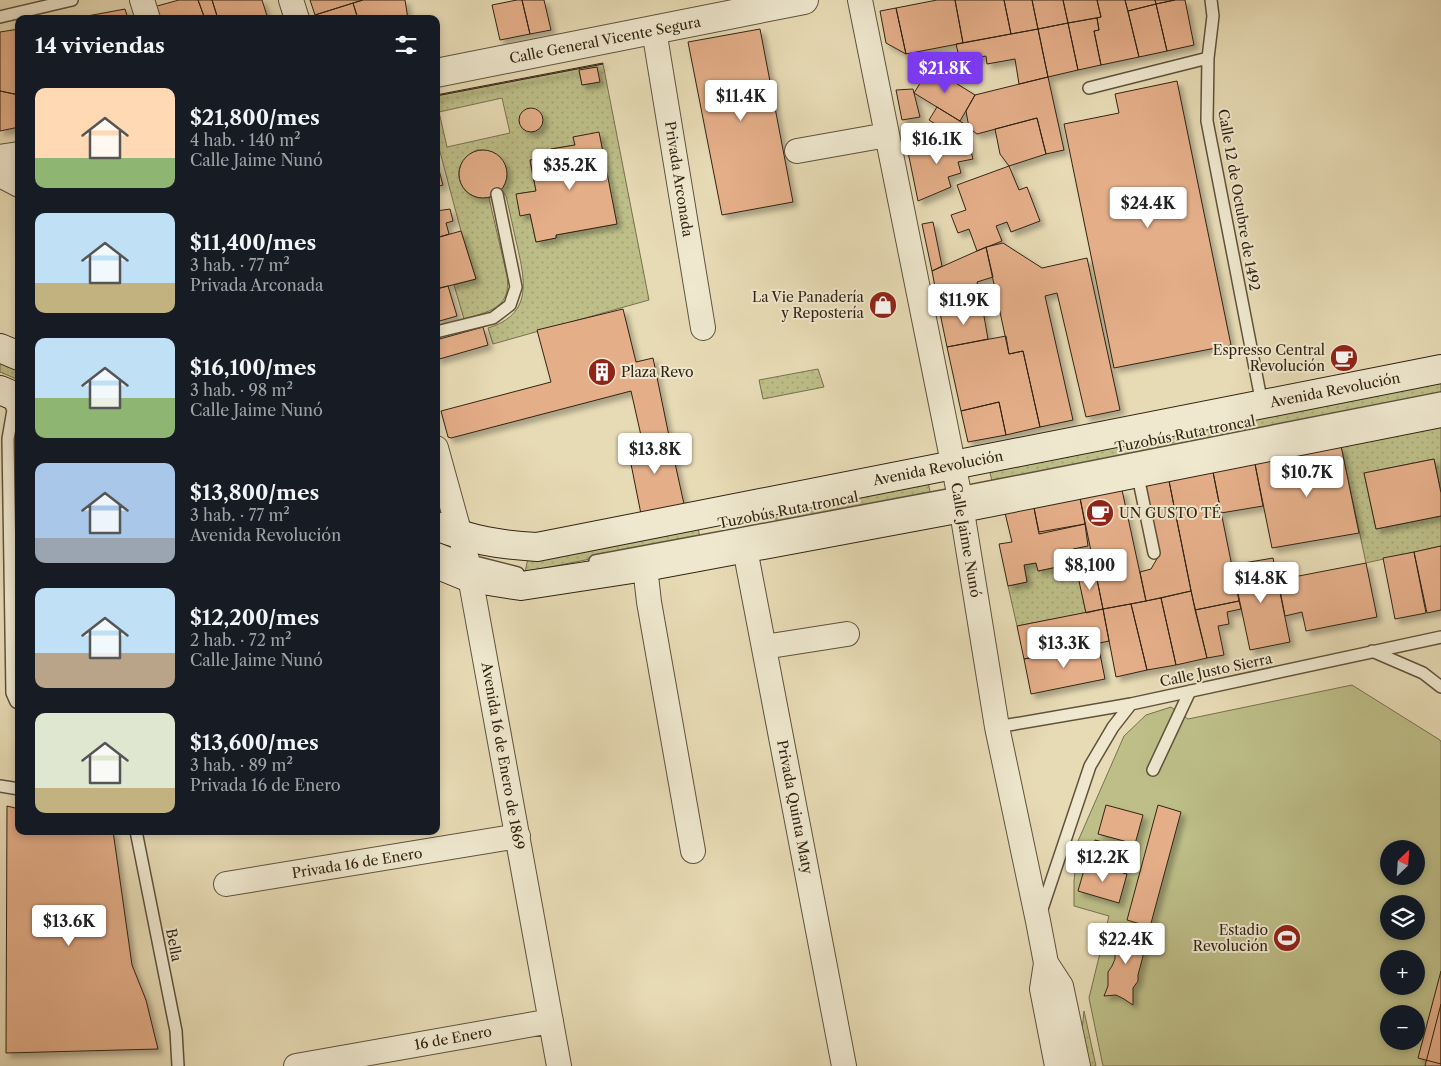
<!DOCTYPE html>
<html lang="es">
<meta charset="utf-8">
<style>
:root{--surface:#171b24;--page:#20242c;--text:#f1f3f6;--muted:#9ea1a6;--accent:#7c3aed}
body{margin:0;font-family:"Libre Caslon Text",serif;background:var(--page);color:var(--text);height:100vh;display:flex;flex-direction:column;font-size:19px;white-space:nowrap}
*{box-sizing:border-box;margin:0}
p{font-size:16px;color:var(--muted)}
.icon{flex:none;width:28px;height:28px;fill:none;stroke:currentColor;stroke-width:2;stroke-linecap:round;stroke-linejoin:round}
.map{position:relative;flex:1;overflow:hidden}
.details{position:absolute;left:15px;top:15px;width:425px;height:820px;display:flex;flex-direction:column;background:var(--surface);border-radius:10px;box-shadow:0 2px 8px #0003}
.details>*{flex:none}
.needle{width:32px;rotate:25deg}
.tools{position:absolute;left:1380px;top:840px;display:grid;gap:10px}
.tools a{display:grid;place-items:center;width:45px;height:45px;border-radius:50%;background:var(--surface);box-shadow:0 2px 8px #0003;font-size:25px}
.price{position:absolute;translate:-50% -42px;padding:0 11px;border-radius:5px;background:#fff;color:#222;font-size:16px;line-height:32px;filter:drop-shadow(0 1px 2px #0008)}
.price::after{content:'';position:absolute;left:50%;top:30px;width:15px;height:11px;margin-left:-8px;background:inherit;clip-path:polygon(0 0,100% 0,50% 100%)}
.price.on{background:var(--accent);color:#fff}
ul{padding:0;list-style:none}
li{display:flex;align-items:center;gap:15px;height:125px;padding:0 20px}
li span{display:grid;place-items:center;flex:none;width:140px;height:100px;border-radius:10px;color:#555}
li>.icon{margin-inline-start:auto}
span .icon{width:60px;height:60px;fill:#fffc;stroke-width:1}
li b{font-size:21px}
h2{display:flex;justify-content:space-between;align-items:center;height:60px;padding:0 20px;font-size:21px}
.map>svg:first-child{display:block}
</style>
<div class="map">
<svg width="1441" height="1066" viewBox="0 0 1441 1066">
<defs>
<pattern id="grass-dots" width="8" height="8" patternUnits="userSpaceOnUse" patternTransform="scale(1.25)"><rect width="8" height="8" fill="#bdbe88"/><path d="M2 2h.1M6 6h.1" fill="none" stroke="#a3a374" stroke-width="1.8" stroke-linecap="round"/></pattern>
<filter id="shadow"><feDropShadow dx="4.5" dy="4.5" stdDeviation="2.5" flood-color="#0004"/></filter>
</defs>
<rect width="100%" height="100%" fill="#e7dbb5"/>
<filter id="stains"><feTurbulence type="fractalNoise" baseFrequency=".004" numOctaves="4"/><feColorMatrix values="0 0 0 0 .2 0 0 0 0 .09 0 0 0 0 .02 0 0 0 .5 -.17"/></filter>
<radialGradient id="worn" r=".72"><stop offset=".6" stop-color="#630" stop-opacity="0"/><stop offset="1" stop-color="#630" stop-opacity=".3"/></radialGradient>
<path fill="url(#grass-dots)" stroke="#78714e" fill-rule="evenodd" d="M 603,64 L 649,300 L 493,344 L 488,328 C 533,314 525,281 517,245 C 513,228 510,212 506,196 L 502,190 L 489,198 L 507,276 C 512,308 488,312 464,319 L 454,285 L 476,279 L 461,231 L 436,137 L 436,96 ZM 597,67 L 599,82 L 582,85 L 579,71 ZM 502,98 L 510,133 L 447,147 L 439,112 ZM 526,109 L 534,109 C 541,113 543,118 541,125 L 533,132 L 523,129 L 519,122 L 520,115 ZM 599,133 L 616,224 L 556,235 L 556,238 L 536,242 L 530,214 L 517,194 L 536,191 L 530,161 L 552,157 L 551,149 L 575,145 L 573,137 ZM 477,150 C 519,148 512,203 479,197 C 472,196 466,193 463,187 C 453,171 462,157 477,150 Z
M 0,361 L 19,368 L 19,380 L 0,372 Z
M 818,369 L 824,387 L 763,399 L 759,380 Z
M 1441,378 L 1441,395 L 993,485 L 989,469 Z
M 1441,426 L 1441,493 L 1434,459 L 1364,473 L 1376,529 L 1441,516 L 1441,546 L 1366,563 L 1341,446 Z
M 19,428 L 19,619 L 16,440 Z
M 928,482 L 931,496 L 777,524 L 774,510 Z
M 697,524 L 700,537 L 525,572 L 528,558 Z
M 1036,563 L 1039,571 L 1076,563 L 1086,613 L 1017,626 L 1008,586 L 1027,582 L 1024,565 Z
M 1084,1011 L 1096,1066 L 1088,1066 L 1081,1040 Z"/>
<path fill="#bdbe88" stroke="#78714e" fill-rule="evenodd" d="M 1352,685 L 1440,740 L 1441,742 L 1441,1066 L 1103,1066 L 1089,998 L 1109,916 L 1074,906 L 1074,881 L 1078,841 L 1124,736 L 1146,715 L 1171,707 L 1188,719 ZM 1389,849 L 1416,849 L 1416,876 L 1389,876 ZM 1389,904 L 1416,904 L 1416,931 L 1389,931 ZM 1389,959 L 1416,959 L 1416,986 L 1389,986 ZM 1389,1014 L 1416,1014 L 1416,1041 L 1389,1041 Z"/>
<path fill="#e4ae89" stroke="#322413" filter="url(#shadow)" d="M 179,0 L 198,0 L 205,19 L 150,19 L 146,9 Z
M 198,0 L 212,0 L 218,19 L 205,19 Z
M 212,0 L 262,0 L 268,19 L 218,19 Z
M 310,0 L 363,0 L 315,15 Z
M 363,0 L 405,0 L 408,19 L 358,19 L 353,3 Z
M 517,0 L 522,0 L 530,34 L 500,40 L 492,5 Z
M 522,0 L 544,0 L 551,30 L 530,34 Z
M 937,0 L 955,0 L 963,43 L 906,54 L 896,8 Z
M 955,0 L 1004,0 L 1011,34 L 963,43 Z
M 1004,0 L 1032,0 L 1038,29 L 1011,34 Z
M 1032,0 L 1063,0 L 1068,23 L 1038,29 Z
M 1063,0 L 1097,0 L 1101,17 L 1068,23 Z
M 1097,0 L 1125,0 L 1139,57 L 1101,65 L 1094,31 L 1099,30 L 1097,18 L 1101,17 Z
M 1125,0 L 1155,0 L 1156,4 L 1128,11 Z
M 1155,0 L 1175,0 L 1156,4 Z
M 1175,0 L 1185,0 L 1194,45 L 1167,51 L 1156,4 Z
M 353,3 L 358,19 L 316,19 L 315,15 Z
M 1156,4 L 1167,51 L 1139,57 L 1128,11 Z
M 896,8 L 906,54 L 886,43 L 880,11 Z
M 125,9 L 128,19 L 82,19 L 82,17 Z
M 1097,18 L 1099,30 L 1094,31 L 1101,65 L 1078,70 L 1068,23 Z
M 1068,23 L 1078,70 L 1048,77 L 1038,29 Z
M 19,29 L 19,95 L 0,91 L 0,32 Z
M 760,29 L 793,202 L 722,215 L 688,42 Z
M 1038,29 L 1048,77 L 1019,84 L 1015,59 L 987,64 L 986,56 L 960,61 L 956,44 Z
M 603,63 L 603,64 L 436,96 L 436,95 Z
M 597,67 L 600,82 L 582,85 L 579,70 Z
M 930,67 L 975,95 L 960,121 L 914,93 Z
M 1048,77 L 1064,150 L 1046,154 L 1037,118 L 977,134 L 969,128 L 966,111 L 975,95 Z
M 1177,81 L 1231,345 L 1114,368 L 1064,124 L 1119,113 L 1115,94 Z
M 913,89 L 920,117 L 902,120 L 896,90 Z
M 0,91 L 19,95 L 19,127 L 0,131 Z
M 937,107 L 966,125 L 956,137 L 929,120 Z
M519 120a12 12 0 1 1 24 0a12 12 0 1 1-24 0Z
M 1037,118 L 1046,154 L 1009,166 L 1000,154 L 995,129 Z
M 599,132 L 617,224 L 556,235 L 556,238 L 536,242 L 530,214 L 520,216 L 516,194 L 536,191 L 530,160 L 552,157 L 551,149 L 575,145 L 573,137 Z
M 967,137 L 973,159 L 958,162 L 961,173 L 948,177 L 951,187 L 918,201 L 907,147 Z
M459 174a24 24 0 1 1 48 0a24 24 0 1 1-48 0Z
M 436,159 L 443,185 L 436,187 Z
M 1009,166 L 1019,190 L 1027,187 L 1040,221 L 1011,232 L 1007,222 L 996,226 L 1002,241 L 977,251 L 969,229 L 958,233 L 951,215 L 966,210 L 957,185 Z
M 450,209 L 453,221 L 446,223 L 449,234 L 436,238 L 436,211 Z
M 933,222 L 942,266 L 932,271 L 922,224 Z
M 461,231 L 476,279 L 436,289 L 436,238 Z
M 1003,243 L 1042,268 L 1087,258 L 1120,410 L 1086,417 L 1057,293 L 1045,296 L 1073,420 L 1040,427 L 1023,351 L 1009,354 L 986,247 Z
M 986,247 L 993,277 L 977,282 L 982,305 L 940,313 L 932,271 Z
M 448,286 L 457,316 L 436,322 L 436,289 Z
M 982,305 L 988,339 L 947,347 L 940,313 Z
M 623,309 L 636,362 L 653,358 L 669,436 L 642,440 L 631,391 L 451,438 L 448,437 L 441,411 L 551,382 L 537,330 Z
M 483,327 L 488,345 L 436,360 L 436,340 Z
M 1006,336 L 1009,354 L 1023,351 L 1040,427 L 1006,435 L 999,402 L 961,411 L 947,347 Z
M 999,402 L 1006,435 L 968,442 L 961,411 Z
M 669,436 L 684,504 L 641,514 L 627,444 Z
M 1341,446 L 1359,533 L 1272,548 L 1255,464 Z
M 1434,459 L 1441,493 L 1441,516 L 1376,529 L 1364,473 Z
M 1255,464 L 1263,506 L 1221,513 L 1213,472 Z
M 1213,472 L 1239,601 L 1195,610 L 1169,481 Z
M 1169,481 L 1191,591 L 1146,601 L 1140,572 L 1151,569 L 1158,557 L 1144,486 Z
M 1122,490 L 1146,601 L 1103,609 L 1080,498 Z
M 1080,498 L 1085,524 L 1039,534 L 1034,508 Z
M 1034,508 L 1039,532 L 1085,524 L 1088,546 L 1073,549 L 1076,563 L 1038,571 L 1036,563 L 1024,565 L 1027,582 L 1008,586 L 999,544 L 1012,542 L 1005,513 Z
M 1441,546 L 1441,610 L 1427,613 L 1414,552 Z
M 1414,552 L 1426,613 L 1395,619 L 1383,558 Z
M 1273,558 L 1290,642 L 1250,650 L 1232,565 Z
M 1366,563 L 1377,617 L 1306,631 L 1302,612 L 1285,616 L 1278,580 Z
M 1095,569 L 1103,609 L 1086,613 L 1077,572 Z
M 1191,591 L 1207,658 L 1176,665 L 1161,598 Z
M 1161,598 L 1176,665 L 1147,670 L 1131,604 Z
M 1239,601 L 1241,609 L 1227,612 L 1229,624 L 1218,626 L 1224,655 L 1207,658 L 1195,610 Z
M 1131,604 L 1147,670 L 1116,677 L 1103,609 Z
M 1103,609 L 1109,641 L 1024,659 L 1017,626 Z
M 1098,644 L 1105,679 L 1031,694 L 1024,659 Z
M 1106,805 L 1143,815 L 1135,844 L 1098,834 Z
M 1158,805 L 1181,812 L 1150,927 L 1127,920 Z
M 7,806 L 19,809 L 19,831 L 113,831 L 132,965 L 146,1000 L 158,1049 L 6,1053 Z
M 1095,840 L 1129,849 L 1123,870 L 1089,860 Z
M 1086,863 L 1127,874 L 1119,903 L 1078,891 Z
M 1118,924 L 1129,931 L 1142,935 L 1149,934 L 1143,948 L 1143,956 L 1138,975 L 1138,981 L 1133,988 L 1133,1005 L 1124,999 L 1116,995 L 1104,996 L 1108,986 L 1108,972 L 1112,966 L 1115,959 L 1115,951 L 1120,944 L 1120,935 Z
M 1441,971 L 1441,1064 L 1418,1058 Z
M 1441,1004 L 1441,1066 L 1425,1066 Z"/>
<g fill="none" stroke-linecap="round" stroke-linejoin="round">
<defs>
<path id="service" d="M 1211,0 L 1213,16 L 1208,58 L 1207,121 L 1262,404
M 0,17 L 72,0
M 1089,88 L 1208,58
M 436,332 L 493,318 L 510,305 L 516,287 L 497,194
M 4,400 L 10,403 L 13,410 L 8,439 L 12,693 L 16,702 L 19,703
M 1139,474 L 1140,486 L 1154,553
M 436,548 L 467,560 L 518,573
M 595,561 L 959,493 L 1441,398
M 1372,651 L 1423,673 L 1441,687
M 997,727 L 1131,704 L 1441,637
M 1153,770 L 1190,691
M 0,786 L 19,789
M 136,831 L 176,1031 L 178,1066
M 1041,912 L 1090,766 L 1113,727 L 1131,704"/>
<path id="minor" d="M 142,0 L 148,19
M 291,0 L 297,19
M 860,0 L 959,493 L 997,727 L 1038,921 L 1046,963 L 1042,989 L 1057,1066
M 654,30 L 703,328
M 797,151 L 887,135
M 0,175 L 19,185
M 436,448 L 467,560 L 559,1066
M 745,549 L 844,1066
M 645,567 L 649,602 L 693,851
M 764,647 L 847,634
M 226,884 L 518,836
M 1046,963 L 1061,986 L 1078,1066
M 296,1066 L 551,1021"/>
<path id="tertiary" d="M 436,73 L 804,0
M 0,159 L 19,156"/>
<path id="secondary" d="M 0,348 L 19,356
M 0,390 L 19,398
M 436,526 C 471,540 500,545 537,547 L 1441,369
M 436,564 L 470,578 L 521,586 L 645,567 L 962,508 L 1441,413"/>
</defs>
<use href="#service" stroke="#5f523c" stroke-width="14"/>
<use href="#minor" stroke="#5f523c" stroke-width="26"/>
<use href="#tertiary" stroke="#5f523c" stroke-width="30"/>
<use href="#secondary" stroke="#322413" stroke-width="30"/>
<use href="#service" stroke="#efe8cf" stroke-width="11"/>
<use href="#minor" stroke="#efe8cf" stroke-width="24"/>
<use href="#tertiary" stroke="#efe8cf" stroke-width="28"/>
<use href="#secondary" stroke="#efe8cf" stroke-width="28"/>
</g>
<defs>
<symbol id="shop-disc" viewBox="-11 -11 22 22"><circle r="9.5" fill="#8f2418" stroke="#efe8cf"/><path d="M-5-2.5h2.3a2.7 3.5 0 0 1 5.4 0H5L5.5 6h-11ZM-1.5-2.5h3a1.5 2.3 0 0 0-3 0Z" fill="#fff"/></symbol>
<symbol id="cafe-disc" viewBox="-11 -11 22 22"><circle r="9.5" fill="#8f2418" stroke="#efe8cf"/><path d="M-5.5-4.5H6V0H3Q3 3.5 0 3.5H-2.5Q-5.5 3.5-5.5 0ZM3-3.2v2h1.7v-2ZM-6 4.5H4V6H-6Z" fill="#fff"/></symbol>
<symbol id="building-disc" viewBox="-11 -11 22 22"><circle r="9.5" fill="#8f2418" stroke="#efe8cf"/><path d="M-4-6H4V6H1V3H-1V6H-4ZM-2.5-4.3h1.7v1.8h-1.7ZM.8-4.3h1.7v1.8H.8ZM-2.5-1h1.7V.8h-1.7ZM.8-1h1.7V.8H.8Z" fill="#fff"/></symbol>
<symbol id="stadium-disc" viewBox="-11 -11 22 22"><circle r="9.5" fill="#8f2418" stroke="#efe8cf"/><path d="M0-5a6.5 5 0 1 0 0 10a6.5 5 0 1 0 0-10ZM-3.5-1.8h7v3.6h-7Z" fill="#fff"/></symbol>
</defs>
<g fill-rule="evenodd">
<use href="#shop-disc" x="867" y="289" width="32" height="32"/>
<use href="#cafe-disc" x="1328" y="342" width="32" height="32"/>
<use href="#building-disc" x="586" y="356" width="32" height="32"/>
<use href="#cafe-disc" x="1084" y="497" width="32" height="32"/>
<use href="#stadium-disc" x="1271" y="922" width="32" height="32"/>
</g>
<g text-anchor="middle" stroke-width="4" stroke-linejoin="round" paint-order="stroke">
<g font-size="14" fill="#322413" stroke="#efe8cf">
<text transform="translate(605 40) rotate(-11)" y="5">Calle General Vicente Segura</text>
<text transform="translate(679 179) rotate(81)" y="5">Privada Arconada</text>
<text transform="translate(1239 200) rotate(80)" y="5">Calle 12 de Octubre de 1492</text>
<text transform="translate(1335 390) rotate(-11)" y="5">Avenida Revolución</text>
<text transform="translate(1185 434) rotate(-11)" y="5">Tuzobús Ruta troncal</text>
<text transform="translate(938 468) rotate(-11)" y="5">Avenida Revolución</text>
<text transform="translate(788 510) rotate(-11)" y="5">Tuzobús Ruta troncal</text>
<text transform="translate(966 540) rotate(80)" y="5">Calle Jaime Nunó</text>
<text transform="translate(1216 670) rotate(-12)" y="5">Calle Justo Sierra</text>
<text transform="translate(503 756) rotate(80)" y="5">Avenida 16 de Enero de 1869</text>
<text transform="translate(795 807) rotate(79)" y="5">Privada Quinta Maty</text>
<text transform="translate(357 863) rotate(-9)" y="5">Privada 16 de Enero</text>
<text transform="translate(174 945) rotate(79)" y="5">Bella</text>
<text transform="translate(453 1038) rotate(-10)" y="5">16 de Enero</text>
</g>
<g font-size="14" fill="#322413" stroke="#efe8cf" text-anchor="end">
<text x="864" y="302">La Vie Panadería<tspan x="864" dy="16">y Repostería</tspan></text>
<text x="1325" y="355">Espresso Central<tspan x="1325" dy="16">Revolución</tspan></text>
<text x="621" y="377" text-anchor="start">Plaza Revo</text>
<text x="1119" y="518" text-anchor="start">UN GUSTO TÉ</text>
<text x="1268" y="935">Estadio<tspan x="1268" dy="16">Revolución</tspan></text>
</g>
</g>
<rect width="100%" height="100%" filter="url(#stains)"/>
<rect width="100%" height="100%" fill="url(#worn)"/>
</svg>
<div class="tools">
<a><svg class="needle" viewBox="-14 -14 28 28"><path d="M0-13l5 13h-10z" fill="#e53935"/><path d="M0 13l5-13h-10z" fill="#9ea1a6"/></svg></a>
<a><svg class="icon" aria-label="layers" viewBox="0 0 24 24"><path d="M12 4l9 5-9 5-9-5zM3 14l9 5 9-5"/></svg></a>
<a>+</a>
<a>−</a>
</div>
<b class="price on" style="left:945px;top:94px">$21.8K</b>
<b class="price" style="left:741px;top:122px">$11.4K</b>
<b class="price" style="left:937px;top:165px">$16.1K</b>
<b class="price" style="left:570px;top:191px">$35.2K</b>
<b class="price" style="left:1148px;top:229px">$24.4K</b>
<b class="price" style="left:964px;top:326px">$11.9K</b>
<b class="price" style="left:655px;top:475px">$13.8K</b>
<b class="price" style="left:1307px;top:498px">$10.7K</b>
<b class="price" style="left:1090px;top:591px">$8,100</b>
<b class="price" style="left:1261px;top:604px">$14.8K</b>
<b class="price" style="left:1064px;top:669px">$13.3K</b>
<b class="price" style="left:1103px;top:883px">$12.2K</b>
<b class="price" style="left:69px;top:947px">$13.6K</b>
<b class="price" style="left:1126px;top:965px">$22.4K</b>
<section class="details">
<h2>14 viviendas<svg class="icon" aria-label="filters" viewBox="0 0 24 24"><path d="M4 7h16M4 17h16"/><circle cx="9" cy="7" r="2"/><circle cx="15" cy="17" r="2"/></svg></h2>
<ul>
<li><span style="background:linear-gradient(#ffd9b3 70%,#8fb573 0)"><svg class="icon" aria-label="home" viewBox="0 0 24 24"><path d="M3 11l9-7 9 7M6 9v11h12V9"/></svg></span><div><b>$21,800/mes</b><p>4 hab. · 140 m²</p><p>Calle Jaime Nunó</p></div></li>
<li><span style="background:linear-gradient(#bfe0f5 70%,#c2b280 0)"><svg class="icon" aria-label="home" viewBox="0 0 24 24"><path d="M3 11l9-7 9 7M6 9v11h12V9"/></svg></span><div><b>$11,400/mes</b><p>3 hab. · 77 m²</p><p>Privada Arconada</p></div></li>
<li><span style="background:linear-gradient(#bfe0f5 60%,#8fb573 0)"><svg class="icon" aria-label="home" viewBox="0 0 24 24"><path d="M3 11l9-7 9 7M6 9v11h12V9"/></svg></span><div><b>$16,100/mes</b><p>3 hab. · 98 m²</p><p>Calle Jaime Nunó</p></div></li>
<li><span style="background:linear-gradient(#a9c7e8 75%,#9aa5b1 0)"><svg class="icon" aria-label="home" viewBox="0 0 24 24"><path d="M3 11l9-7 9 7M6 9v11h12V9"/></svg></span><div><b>$13,800/mes</b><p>3 hab. · 77 m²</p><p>Avenida Revolución</p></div></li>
<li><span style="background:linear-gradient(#bfe0f5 65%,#b9a48a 0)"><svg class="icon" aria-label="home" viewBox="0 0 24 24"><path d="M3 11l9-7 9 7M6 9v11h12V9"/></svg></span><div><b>$12,200/mes</b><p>2 hab. · 72 m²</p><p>Calle Jaime Nunó</p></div></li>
<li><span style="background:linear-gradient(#dfe7d0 75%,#c2b280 0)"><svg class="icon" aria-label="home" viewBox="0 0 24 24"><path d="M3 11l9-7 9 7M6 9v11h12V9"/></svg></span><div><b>$13,600/mes</b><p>3 hab. · 89 m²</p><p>Privada 16 de Enero</p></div></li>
</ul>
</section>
</div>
